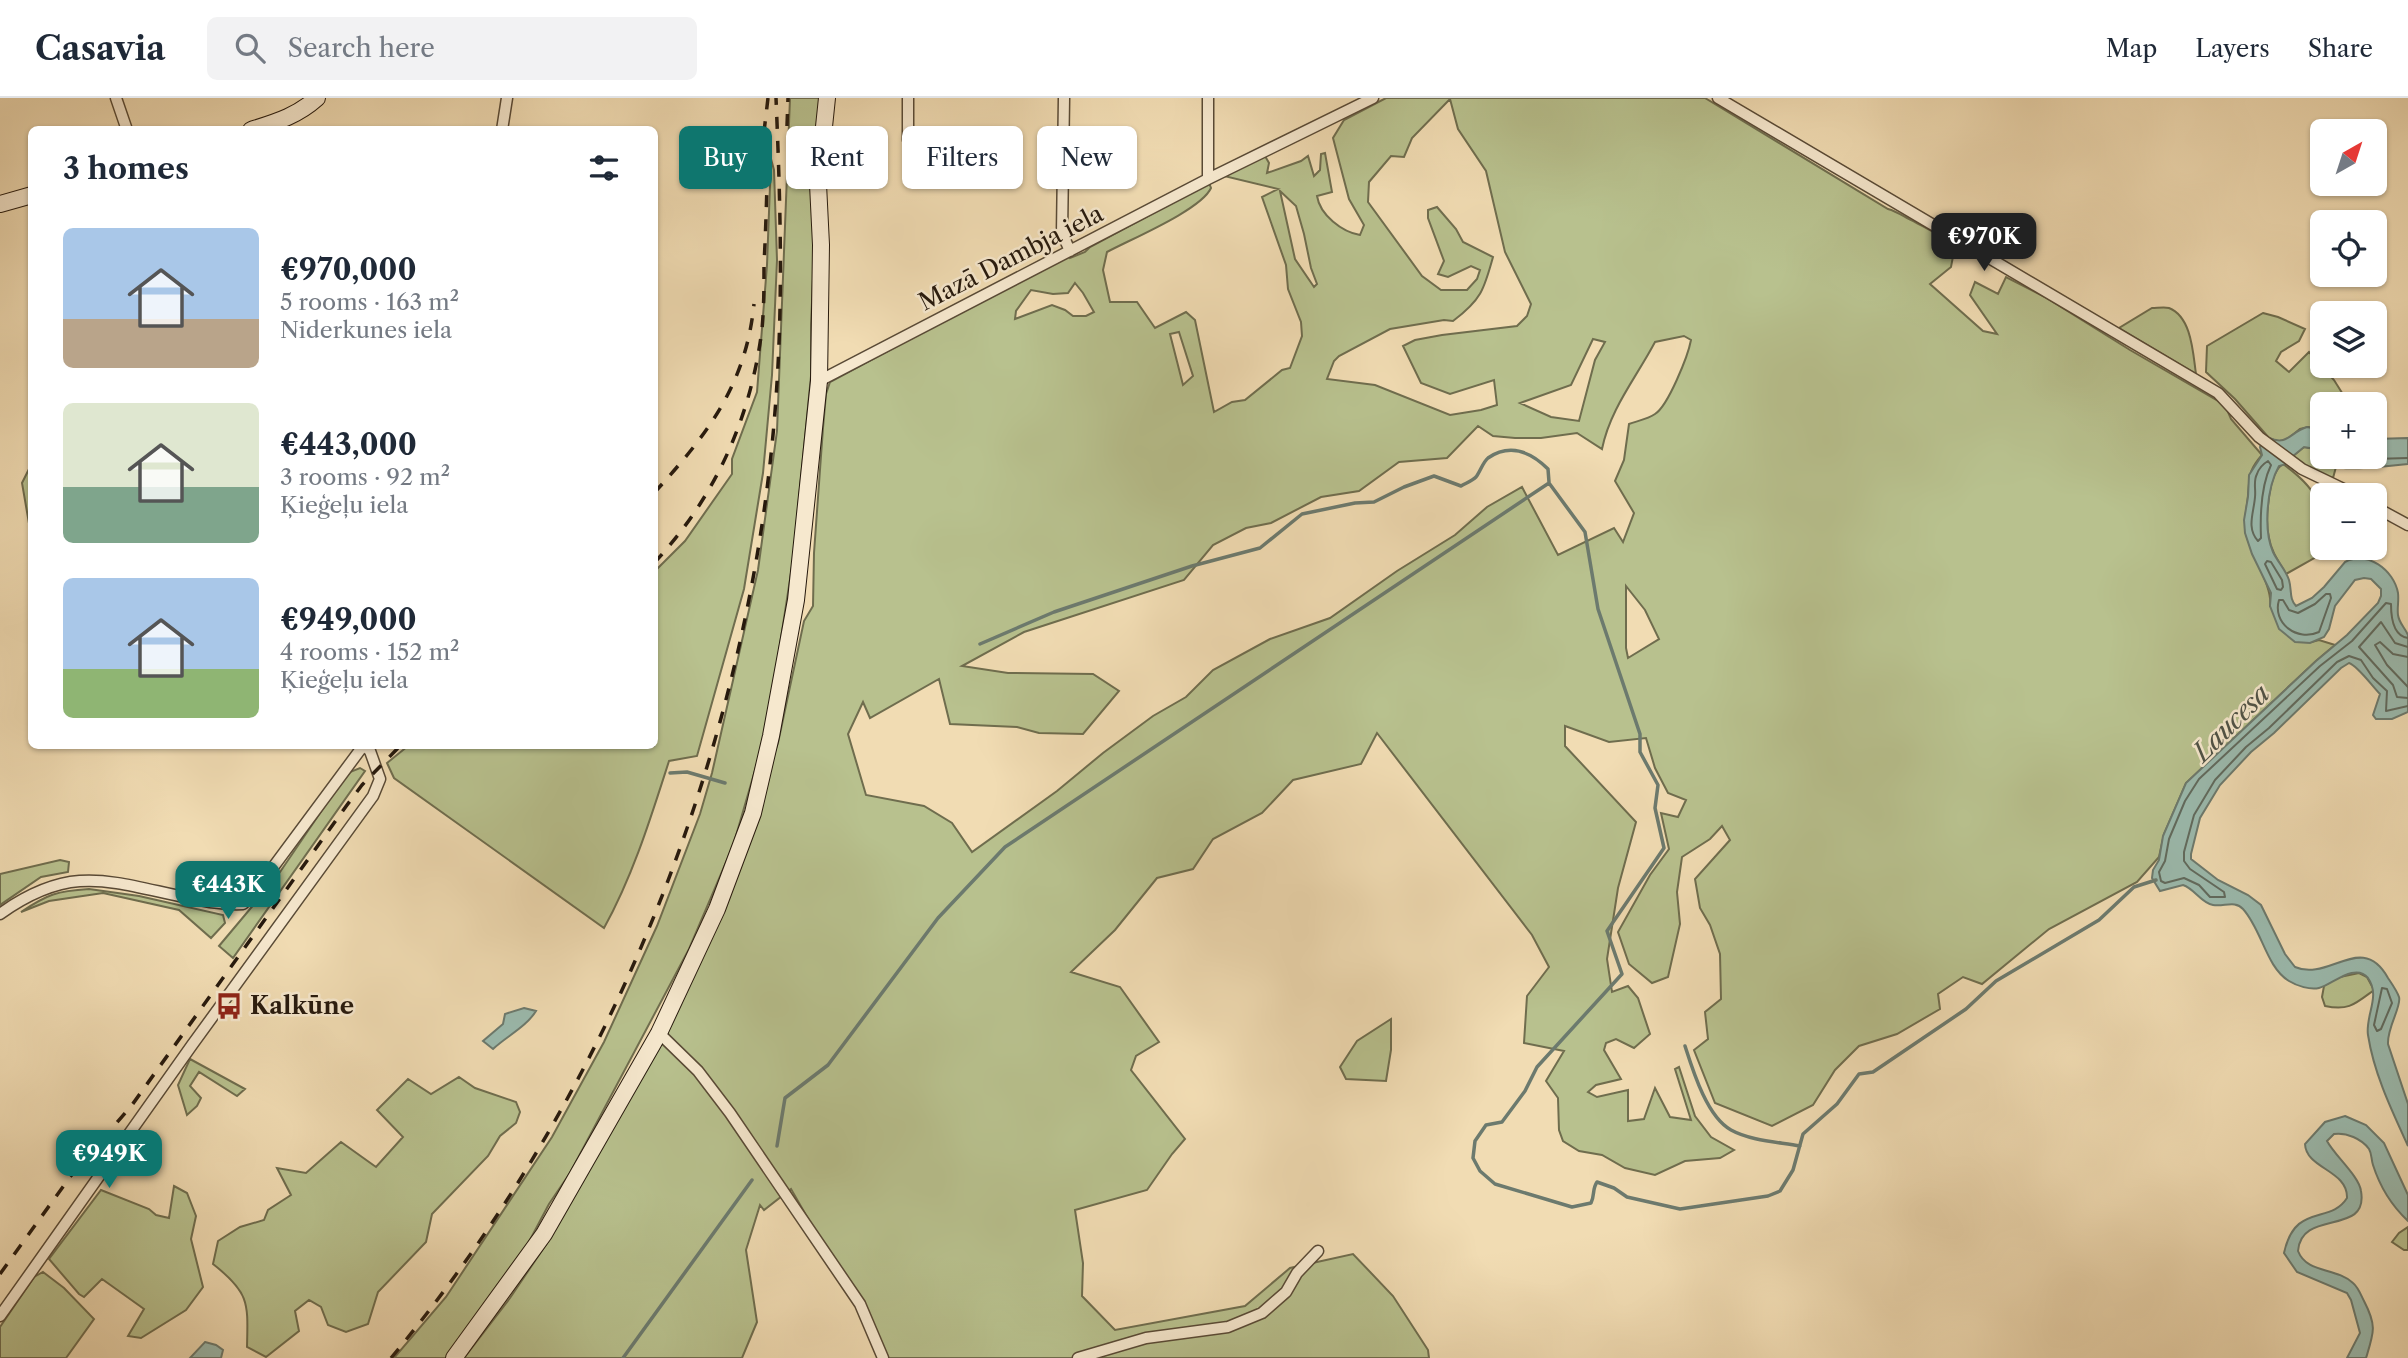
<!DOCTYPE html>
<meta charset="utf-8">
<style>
:root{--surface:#fff;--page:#f2f2f3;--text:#1f2937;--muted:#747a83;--line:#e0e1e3;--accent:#0f766e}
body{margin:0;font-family:"Libre Caslon Text",serif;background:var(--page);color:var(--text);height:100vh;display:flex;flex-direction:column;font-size:26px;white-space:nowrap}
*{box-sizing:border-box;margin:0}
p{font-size:23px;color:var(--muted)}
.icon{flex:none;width:38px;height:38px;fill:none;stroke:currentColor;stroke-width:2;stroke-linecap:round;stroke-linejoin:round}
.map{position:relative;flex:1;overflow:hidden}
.sheet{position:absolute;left:28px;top:28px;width:630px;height:623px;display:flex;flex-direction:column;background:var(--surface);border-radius:10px;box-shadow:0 2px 5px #0004}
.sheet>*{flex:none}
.hud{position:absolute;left:679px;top:28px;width:665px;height:63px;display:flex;gap:14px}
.needle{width:46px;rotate:39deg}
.fabs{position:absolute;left:2310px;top:21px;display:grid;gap:14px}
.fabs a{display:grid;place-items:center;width:77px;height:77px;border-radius:10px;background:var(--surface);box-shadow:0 2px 5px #0004;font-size:35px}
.price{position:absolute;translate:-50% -60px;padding:0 16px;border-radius:14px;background:var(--accent);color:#fff;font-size:23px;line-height:46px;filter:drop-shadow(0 2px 4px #0008)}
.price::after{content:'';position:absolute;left:50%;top:42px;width:21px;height:16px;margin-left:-10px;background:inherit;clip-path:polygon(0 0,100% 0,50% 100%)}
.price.selected{background:#222;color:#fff}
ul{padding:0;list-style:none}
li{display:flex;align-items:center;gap:21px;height:175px;padding:0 35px}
li span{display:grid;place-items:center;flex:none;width:196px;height:140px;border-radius:10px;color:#555}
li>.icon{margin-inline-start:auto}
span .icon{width:84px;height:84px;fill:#fffc;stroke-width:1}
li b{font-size:30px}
h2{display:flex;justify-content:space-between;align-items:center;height:84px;padding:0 35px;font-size:30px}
.pill{padding:0 24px;border-radius:10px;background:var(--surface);box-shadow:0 2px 5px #0004;font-size:24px;line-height:63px}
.pill.selected{background:var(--accent);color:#fff}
header{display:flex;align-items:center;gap:42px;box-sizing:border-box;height:98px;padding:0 35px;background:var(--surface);border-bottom:2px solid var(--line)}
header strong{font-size:33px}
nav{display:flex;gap:38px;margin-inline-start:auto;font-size:24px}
.search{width:490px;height:63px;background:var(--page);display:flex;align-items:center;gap:18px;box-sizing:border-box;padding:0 24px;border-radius:10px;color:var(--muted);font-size:26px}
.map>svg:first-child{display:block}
</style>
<header>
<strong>Casavia</strong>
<div class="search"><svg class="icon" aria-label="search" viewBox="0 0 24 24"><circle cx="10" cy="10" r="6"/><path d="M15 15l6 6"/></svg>Search here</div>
<nav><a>Map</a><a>Layers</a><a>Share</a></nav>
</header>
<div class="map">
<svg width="2408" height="1260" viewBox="0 0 2408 1260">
<rect width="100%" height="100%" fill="#f1dcb3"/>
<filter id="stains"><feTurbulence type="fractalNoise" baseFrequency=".00286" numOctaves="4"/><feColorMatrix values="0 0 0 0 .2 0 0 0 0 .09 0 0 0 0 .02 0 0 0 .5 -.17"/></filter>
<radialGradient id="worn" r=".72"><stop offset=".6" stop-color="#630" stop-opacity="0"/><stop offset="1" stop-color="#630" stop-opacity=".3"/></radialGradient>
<path fill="#b8c18e" stroke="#6f6d4e" stroke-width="2" fill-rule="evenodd" d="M 790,0 L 821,0 L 811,227 L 811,278 L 793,462 L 767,631 L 733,748 L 689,851 L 570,1075 L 549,1106 L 523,1155 L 447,1260 L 394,1260 L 446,1199 L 552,1039 L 604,944 L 657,828 L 700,716 L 712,675 L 758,472 L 777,333 Z
M 1386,0 L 1705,0 L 1888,111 C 1899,114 1905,120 1915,124 C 1932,133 1939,136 1955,148 L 1951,169 L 1930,186 L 1983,233 L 1997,236 L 1970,197 L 1975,184 L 1998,196 L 2006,179 L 2045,199 L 2130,252 L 2225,307 L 2231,321 L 2262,357 C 2248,373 2250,378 2248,397 C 2247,411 2243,422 2246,436 C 2251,458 2273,488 2270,508 L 2312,544 L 2319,542 L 2335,547 L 2316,563 L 2186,685 L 2164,736 L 2159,759 L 2137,784 L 2049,831 L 1982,886 L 1963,879 L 1938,896 L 1940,911 L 1897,936 L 1859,948 L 1835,972 L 1813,1007 L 1772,1028 L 1715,1005 L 1694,952 L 1708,941 L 1705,914 L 1721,901 L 1720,856 L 1710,827 L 1700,810 L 1695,781 L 1730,742 L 1722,728 L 1710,741 L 1682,759 L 1677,794 L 1680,826 L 1668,879 L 1652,885 L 1629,866 L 1618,834 L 1650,777 L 1669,751 L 1661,715 L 1678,719 L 1686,702 L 1668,695 L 1655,670 L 1646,640 L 1609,644 L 1565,628 L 1565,648 L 1636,724 L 1618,790 L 1607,861 L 1612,894 L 1628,888 L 1638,900 L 1650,936 L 1634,950 L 1616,941 L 1606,945 L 1604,952 L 1621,981 L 1596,987 L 1588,994 L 1597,999 L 1628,992 L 1628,1023 L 1644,1021 L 1655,990 L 1670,1019 L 1691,1022 L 1675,971 L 1679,969 L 1695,1018 L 1711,1039 L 1734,1052 L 1720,1060 L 1685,1063 L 1655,1077 L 1625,1070 L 1602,1057 L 1579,1053 L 1563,1043 L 1559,1032 L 1558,1000 L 1546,983 L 1564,953 L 1524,945 L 1527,898 L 1549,869 L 1532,837 L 1377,635 L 1361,666 L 1293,682 L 1262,715 L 1213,741 L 1193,771 L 1157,780 L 1115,832 L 1071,874 L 1120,889 L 1159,944 L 1136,958 L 1131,972 L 1185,1041 L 1172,1056 L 1147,1092 L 1075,1112 L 1083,1165 L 1082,1198 L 1115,1232 L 1245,1208 L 1290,1170 L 1353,1156 L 1393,1198 L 1428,1252 L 1429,1260 L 888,1260 L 791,1091 L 764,1112 L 760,1107 L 746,1152 L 757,1224 L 742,1260 L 464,1260 L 510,1200 L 547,1145 L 691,881 L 778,645 L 804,523 L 813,508 L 814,455 L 823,330 L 826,296 L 830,284 L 1068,156 L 1070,160 L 1085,154 L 1090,149 L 1209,85 L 1211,90 C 1201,112 1131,141 1107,154 L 1103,172 L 1110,204 L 1137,204 L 1155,230 L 1186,214 L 1195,222 L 1214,314 L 1232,304 L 1245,302 L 1282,272 L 1290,270 L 1302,238 L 1301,224 L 1288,191 L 1286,167 L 1262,99 L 1278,91 L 1224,78 L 1265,58 L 1269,65 L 1267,75 L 1301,63 L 1308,58 L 1314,78 L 1320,72 L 1321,56 L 1325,55 L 1332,94 L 1317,98 C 1320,117 1342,134 1360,137 L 1364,127 L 1349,101 L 1333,40 L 1344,22 ZM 1450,1 L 1458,31 L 1486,73 L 1505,154 L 1531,206 L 1527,218 L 1517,228 L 1442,237 L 1415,242 L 1403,248 L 1421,285 L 1450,296 L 1494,282 L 1497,307 L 1481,312 L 1450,317 L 1375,287 L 1327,281 L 1334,263 L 1339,258 L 1390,231 L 1444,222 L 1453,223 C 1481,202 1484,192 1493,159 L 1463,144 L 1456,131 L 1437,109 L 1428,112 L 1428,120 L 1444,163 L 1438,176 L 1448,179 L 1471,168 L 1480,172 L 1477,181 L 1467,192 L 1441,192 L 1422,178 L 1368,104 L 1369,84 L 1391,58 L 1404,59 L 1412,40 ZM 1280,93 L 1296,108 L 1304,136 L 1311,170 L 1317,186 L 1314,189 L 1295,161 ZM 1075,185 L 1083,195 L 1094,214 L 1086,218 L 1073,218 L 1065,212 L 1052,207 L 1015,221 L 1016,213 L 1031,192 L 1053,196 L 1068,195 ZM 1179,234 L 1193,278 L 1183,287 L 1170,236 ZM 1684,238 L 1691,242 C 1688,258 1668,308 1655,316 C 1648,321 1637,323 1629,326 L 1624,362 L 1615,383 L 1634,415 L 1623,444 L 1614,430 L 1558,457 L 1522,389 L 1487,409 L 1455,437 L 1397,473 L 1330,520 L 1270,541 L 1213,572 L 1186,599 L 1153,618 L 1103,655 L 1057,693 L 972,754 L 952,725 L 924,708 L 866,697 L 848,636 L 863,604 L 870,620 L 939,581 L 950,626 L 1017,629 L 1039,635 L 1083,636 L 1119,593 L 1093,576 L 1008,575 L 962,568 L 1024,534 L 1184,482 L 1213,447 L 1246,430 L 1271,425 L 1321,399 L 1359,393 L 1399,364 L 1447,360 L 1478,328 L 1493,338 L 1515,340 L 1541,340 L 1577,335 L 1602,351 C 1610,311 1636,280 1655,244 ZM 1593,241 L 1605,244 L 1595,262 L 1579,323 L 1551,319 L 1520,305 L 1571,287 ZM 1626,488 L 1645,512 L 1659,541 L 1628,560 L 1626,550 Z
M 771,61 L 774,72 L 777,162 L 772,277 L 763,375 L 744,491 L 697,658 L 669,663 C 651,719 633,778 604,830 L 394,680 L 387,665 L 408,648 L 654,648 L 655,473 L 685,443 L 732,376 L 732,361 L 757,294 L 767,167 Z
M 2152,210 C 2157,210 2165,209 2169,210 C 2192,219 2193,256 2196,276 L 2119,230 Z
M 2263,215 L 2278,219 L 2305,231 L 2299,243 L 2281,254 L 2276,263 L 2289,274 L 2309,254 L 2334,282 L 2349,306 L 2322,306 L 2322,332 L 2308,329 L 2300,331 L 2285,343 L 2279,344 L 2269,340 L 2235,301 L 2206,274 L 2207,248 Z
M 2304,349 L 2315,351 L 2326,366 L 2336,369 L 2333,380 L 2318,376 L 2293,362 L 2293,358 Z
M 2283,366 C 2323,395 2327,413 2316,459 L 2286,476 C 2279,464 2271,453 2269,440 C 2265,424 2268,374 2283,366 Z
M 31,367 L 31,437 L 22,385 Z
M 360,670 L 365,673 L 233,860 L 219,848 L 276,780 L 339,687 L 350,674 Z
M 60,762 L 69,764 L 68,774 L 41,779 L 0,807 L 0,776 Z
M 89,791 L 139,798 L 223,817 L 225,825 L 211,840 L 179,812 L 103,795 L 49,803 L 21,814 C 48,796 57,793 89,791 Z
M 2359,875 L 2367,879 L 2374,892 C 2355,906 2349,913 2325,908 L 2322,899 L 2324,888 L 2335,880 Z
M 1391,921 L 1391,952 L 1386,983 L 1346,981 L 1340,969 L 1357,943 Z
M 190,961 L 245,991 L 237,998 L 199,974 L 190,988 L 201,1000 L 197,1008 L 187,1017 L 178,987 Z
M 459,979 L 475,990 L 516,1004 L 520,1014 L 516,1025 L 500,1038 L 488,1058 L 432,1116 L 426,1144 L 378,1194 L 368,1226 L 346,1234 L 328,1227 L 321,1209 L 309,1202 L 295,1213 L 299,1233 L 266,1259 L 247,1249 C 248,1205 250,1195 213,1166 L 218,1143 L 240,1129 L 264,1122 L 268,1112 L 291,1097 L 277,1070 L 306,1075 L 341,1044 L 376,1069 L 403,1039 L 377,1012 L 408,981 L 431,996 Z
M 174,1088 L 187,1095 L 196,1118 L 191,1141 L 203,1189 L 186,1212 L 141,1240 L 128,1238 L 144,1211 L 102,1181 L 84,1199 L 79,1196 L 49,1161 L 101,1092 L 149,1111 L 156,1117 L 169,1120 Z
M 2408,1129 L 2408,1152 L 2404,1152 L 2392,1144 L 2399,1135 Z
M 43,1174 L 64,1190 L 94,1221 L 66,1260 L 0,1260 L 0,1229 L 34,1179 Z"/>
<path fill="#9bbbaf" stroke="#6c7a6e" stroke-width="2" d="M 2307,329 L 2322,332 L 2322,359 L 2375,359 L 2375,341 L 2408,340 L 2408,366 C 2390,368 2345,374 2329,367 C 2322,363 2318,357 2315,351 L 2304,349 L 2293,358 L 2290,365 L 2279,368 C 2267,389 2263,431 2273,454 C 2277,463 2286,472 2289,482 C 2292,492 2289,501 2296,508 L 2312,500 L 2324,489 L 2345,464 C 2367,452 2394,472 2398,495 C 2399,503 2397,510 2398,517 C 2399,525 2405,530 2408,537 C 2408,550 2408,598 2408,614 L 2392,621 L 2376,621 L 2373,617 L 2380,596 C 2372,588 2358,568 2349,565 L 2341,570 L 2274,635 L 2251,654 L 2220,687 L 2200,720 L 2191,756 L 2191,761 L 2218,782 L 2248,797 L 2261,807 L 2285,856 L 2295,869 C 2329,884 2362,833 2388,880 C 2392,886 2397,893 2399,899 C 2402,908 2387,929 2388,946 L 2408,1006 L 2408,1048 C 2392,1013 2374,976 2368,937 C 2365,918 2381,898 2368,880 C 2355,864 2332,887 2319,890 C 2310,892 2297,888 2289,883 C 2266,869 2262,832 2243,811 C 2235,802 2224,809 2213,807 C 2201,805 2195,791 2183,787 L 2160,793 L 2152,780 L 2153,772 L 2159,762 L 2163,738 L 2186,685 L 2316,563 L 2347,537 L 2378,505 L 2381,498 L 2381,491 L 2371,481 L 2364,480 L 2355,482 L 2335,508 L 2329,531 L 2324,539 L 2310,545 L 2295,544 L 2279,531 L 2270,508 L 2271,495 L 2252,456 L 2245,435 L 2244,422 L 2248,399 L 2249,377 L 2262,357 L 2260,349 L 2262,344 L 2269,340 C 2288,348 2290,334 2307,329 Z
M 524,910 L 536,913 C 526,929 507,938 493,951 L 483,943 L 503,926 L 505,916 Z
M 2345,1018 L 2366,1027 L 2384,1045 L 2408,1097 L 2408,1123 C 2392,1108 2380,1089 2373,1067 C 2371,1061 2372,1056 2369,1051 C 2362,1041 2346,1034 2334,1036 L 2327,1043 C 2335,1058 2359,1078 2361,1093 C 2369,1139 2301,1110 2298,1153 C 2307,1176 2336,1169 2353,1185 C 2358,1189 2361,1197 2364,1203 C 2377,1228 2374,1234 2366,1260 L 2347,1260 L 2360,1235 L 2351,1202 L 2347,1195 L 2297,1174 L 2284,1155 C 2295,1104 2330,1127 2347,1100 C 2348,1072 2306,1071 2305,1046 L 2325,1024 Z
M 205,1244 L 216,1247 L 223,1252 L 221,1260 L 190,1260 Z"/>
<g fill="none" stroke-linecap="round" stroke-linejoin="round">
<path stroke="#606a5e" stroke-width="2" d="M 2329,359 L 2338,362 L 2408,360
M 2268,363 L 2271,367 C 2261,388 2260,416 2261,440 L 2258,443 C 2246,430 2254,414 2255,399 C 2256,391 2253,383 2257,376 C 2259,370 2263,366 2268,363 Z
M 2267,463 L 2271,464 L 2282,482 L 2283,489 L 2281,492 L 2277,491 L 2265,466 Z
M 2326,496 L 2330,496 L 2331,500 L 2319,534 C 2297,544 2272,525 2279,502 L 2283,502 L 2289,512 L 2298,515 L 2315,506 Z
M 2408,540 C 2393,538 2391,519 2391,506 L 2386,505 L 2352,543 L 2320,568 L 2199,681 L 2185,703 L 2169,741 L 2165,763 L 2159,774 L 2161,783 L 2165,785 L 2184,780 L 2199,787 L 2210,799 L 2225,799 L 2224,794 L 2190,771 L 2184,763 L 2184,754 L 2194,717 L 2215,682 L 2246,649 L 2269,630 L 2337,564 L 2349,558 L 2361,562 L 2373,580 L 2387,593 L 2386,613 L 2408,608
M 2408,549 L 2395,545 L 2381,524 L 2359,549 L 2393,587 L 2397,599 L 2408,600
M 2408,559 L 2393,556 L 2380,544 L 2375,547 L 2387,567 L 2408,589
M 2382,890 L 2387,891 L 2392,905 L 2381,931 L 2377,933 L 2374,927 Z"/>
<path stroke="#6c7a6e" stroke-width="3.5" d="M 980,546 L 1054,514 L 1192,468 L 1260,450 L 1302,416 L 1355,405 L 1374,404 L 1404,389 L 1434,378 L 1461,388 C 1466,385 1472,383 1476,379 C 1480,374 1483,364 1488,360 C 1510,345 1531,354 1548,371 L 1549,384
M 670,675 L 687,674 L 725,685
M 1685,948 C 1693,973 1707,1019 1731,1032 C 1751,1043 1779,1044 1800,1048
M 777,1048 L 785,1000 L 828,967 L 938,820 L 1005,749 L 1549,385 L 1585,434 L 1598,511 L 1640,636 L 1640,654 L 1658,687 L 1655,710 L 1664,750 L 1607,833 L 1622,876 L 1537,969 L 1525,993 L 1502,1024 L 1486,1027 L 1475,1043 L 1473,1060 L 1480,1073 L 1495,1086 L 1572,1109 L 1591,1105 C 1595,1097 1592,1091 1597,1084 L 1614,1090 L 1627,1099 L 1680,1111 L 1768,1098 L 1780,1093 L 1793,1072 L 1803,1036 L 1837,1006 L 1859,976 L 1873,974 L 1966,911 L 1996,883 L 2099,822 L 2134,789 L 2156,782
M 623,1260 L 752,1082"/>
<defs>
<path id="street" d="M 116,0 L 127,32
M 908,0 L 908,42
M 1064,0 L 1062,135 L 1070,153
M 1208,0 L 1208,81
M 1718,0 L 2218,295 L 2259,339 L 2302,371 L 2356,397
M 502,32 L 507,0
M 819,283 L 1208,81 L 1373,0
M 2375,409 L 2408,427
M 0,816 C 70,766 107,783 184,799 C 204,803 222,807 243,806 L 254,795 L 363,648
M 659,935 L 698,973 L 730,1015 L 860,1206 L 883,1260
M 0,1218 L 192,947 L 373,698 L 380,681 L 370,653 L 364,648
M 1078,1260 L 1146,1240 L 1228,1229 L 1262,1215 L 1286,1194 L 1297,1175 L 1318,1153"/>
<path id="secondary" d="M 251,32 C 276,24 297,18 317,0
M 0,106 L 32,97
M 454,1260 L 544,1136 L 659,935 L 717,811 L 753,715 L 771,638 L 796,502 L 819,283 L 821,147 L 818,86 L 827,0"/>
</defs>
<use href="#street" stroke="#594a36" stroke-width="13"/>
<use href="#secondary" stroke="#26190d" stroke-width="18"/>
<use href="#street" stroke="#f6e8ce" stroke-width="10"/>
<use href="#secondary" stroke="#f6e8ce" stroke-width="16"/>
<path stroke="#26190d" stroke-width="3.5" stroke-dasharray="12 12" stroke-linecap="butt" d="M 787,28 L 788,0
M 761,59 L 768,0
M 654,395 C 707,337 746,287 754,206
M 654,465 C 715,400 751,320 762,231 C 764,210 764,188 764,167 C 766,128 767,88 768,49
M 0,1176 L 70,1079 L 132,1007 L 347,707 L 362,687 L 400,648
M 391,1260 C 615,992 756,634 777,285 C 783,190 780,95 776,0"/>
</g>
<defs>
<symbol id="bus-bare" viewBox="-9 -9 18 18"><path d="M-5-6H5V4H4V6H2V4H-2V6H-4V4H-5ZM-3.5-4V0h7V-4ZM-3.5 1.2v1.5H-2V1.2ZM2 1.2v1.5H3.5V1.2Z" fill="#8f2418" stroke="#f6e8ce" stroke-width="2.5" paint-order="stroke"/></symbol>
</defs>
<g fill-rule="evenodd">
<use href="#bus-bare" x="210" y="889" width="38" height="38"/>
</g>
<g text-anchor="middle" stroke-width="5" stroke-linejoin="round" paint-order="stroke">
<g font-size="24" fill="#26190d" stroke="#f6e8ce">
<text transform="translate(1011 160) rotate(-27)" y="8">Mazā Dambja iela</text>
</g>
<g font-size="24" font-weight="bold" fill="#26190d" stroke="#f6e8ce" text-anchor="start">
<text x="250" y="916">Kalkūne</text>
</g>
<g font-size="26" font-style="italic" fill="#4f5246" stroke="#f6e8ce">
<text transform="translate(2231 625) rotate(-45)" y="9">Laucesa</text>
</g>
</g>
<rect width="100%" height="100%" filter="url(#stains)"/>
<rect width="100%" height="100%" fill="url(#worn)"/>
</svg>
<div class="fabs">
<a><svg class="needle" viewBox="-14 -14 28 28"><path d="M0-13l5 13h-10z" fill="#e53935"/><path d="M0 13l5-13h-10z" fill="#747a83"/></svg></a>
<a><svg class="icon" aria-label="locate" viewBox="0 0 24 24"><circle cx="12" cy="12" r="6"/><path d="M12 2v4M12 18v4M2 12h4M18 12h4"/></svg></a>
<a><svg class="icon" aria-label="layers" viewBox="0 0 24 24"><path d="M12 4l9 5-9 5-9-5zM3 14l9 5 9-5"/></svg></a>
<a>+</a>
<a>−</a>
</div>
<b class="price selected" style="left:1984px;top:175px">€970K</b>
<b class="price" style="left:228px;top:823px">€443K</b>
<b class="price" style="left:109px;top:1092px">€949K</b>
<div class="hud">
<a class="pill selected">Buy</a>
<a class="pill">Rent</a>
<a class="pill">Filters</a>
<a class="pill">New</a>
</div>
<section class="sheet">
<h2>3 homes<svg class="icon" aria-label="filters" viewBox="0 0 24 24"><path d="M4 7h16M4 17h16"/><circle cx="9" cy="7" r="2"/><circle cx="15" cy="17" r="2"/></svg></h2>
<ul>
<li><span style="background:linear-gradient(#a9c7e8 65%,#b9a48a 0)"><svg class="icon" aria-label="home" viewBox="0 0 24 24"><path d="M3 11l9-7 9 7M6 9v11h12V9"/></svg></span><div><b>€970,000</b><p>5 rooms · 163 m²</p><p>Niderkunes iela</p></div></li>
<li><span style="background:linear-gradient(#dfe7d0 60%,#7fa58c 0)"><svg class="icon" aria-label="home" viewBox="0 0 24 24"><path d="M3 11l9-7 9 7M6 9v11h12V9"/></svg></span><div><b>€443,000</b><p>3 rooms · 92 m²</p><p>Ķieģeļu iela</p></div></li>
<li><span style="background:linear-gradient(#a9c7e8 65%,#8fb573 0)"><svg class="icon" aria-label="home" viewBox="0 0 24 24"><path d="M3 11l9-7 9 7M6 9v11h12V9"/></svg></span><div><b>€949,000</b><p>4 rooms · 152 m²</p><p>Ķieģeļu iela</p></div></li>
</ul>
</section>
</div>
